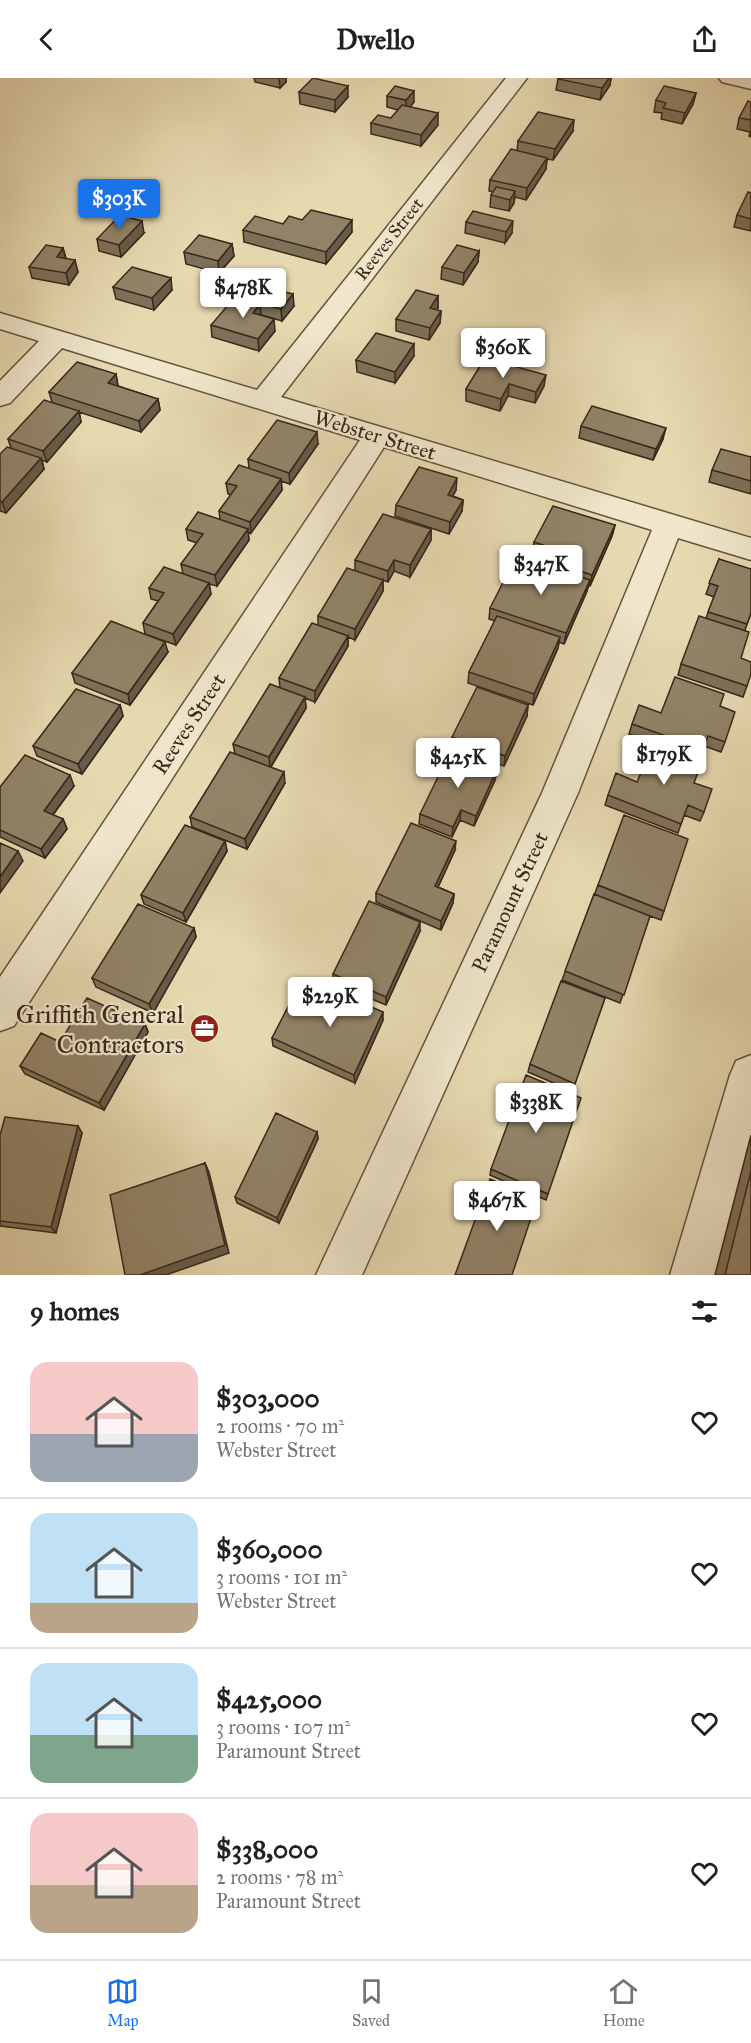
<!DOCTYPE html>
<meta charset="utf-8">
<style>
:root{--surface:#fff;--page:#f2f2f2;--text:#202124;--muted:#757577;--line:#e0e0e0;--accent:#1a73e8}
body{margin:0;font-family:"IM FELL Great Primer",serif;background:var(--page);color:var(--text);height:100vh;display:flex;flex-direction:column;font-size:22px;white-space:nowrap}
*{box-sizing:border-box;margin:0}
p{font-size:20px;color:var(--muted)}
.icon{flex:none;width:33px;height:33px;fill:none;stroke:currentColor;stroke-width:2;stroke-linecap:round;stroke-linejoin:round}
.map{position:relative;height:1197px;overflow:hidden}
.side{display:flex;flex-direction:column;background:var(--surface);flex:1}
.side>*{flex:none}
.price{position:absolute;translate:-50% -51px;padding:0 14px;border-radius:6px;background:#fff;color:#222;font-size:20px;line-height:39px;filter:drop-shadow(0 2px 3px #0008)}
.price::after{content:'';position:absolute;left:50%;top:36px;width:18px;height:14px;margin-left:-9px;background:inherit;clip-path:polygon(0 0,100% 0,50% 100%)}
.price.current{background:var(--accent);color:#fff}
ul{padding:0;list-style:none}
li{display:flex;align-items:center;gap:18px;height:150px;padding:0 30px}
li+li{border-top:2px solid var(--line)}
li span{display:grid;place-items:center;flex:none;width:168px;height:120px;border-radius:18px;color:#555}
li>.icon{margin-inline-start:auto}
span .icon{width:72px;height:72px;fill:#fffc;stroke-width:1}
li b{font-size:26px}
h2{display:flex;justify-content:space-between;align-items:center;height:72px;padding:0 30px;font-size:26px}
header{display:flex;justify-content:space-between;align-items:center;height:78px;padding:0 30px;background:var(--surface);font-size:27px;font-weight:700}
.tab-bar{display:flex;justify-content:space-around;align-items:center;height:84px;border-top:2px solid var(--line);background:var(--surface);font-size:16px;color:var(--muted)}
.tab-bar a{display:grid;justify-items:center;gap:3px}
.tab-bar .current{color:var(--accent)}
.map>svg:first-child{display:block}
</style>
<header><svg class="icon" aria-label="back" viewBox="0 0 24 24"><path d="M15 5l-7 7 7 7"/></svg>Dwello<svg class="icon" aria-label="share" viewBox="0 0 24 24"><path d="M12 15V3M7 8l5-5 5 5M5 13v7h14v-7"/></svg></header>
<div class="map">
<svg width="751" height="1197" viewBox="0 0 751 1197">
<rect width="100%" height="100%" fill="#e6d8af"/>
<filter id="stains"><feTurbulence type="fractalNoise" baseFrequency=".00333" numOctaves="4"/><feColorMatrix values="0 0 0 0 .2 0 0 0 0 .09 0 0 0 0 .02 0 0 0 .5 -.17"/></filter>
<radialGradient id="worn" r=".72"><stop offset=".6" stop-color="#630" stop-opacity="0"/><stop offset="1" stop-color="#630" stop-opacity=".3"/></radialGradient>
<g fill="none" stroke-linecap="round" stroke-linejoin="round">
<defs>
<path id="minor" d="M 506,0 L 527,0 L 281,319 L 751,460 L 751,482 L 678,460 L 578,715 L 362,1197 L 316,1197 L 542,715 L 652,452 L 384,369 L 14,948 L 0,953 L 0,899 L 360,362 L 62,270 L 10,325 L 0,328 L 0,303 L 39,263 L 0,251 L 0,235 L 257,312 Z
M 719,0 L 751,0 L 751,11 L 722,4 Z
M 751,977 L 751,1070 L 716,1197 L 670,1197 L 730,997 L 736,983 Z"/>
</defs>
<use href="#minor" stroke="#645340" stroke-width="3"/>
<use href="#minor" fill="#efe6cb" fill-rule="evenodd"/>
</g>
<path fill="#7e7159" stroke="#38271b" stroke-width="1.5" d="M 254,0 L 286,0 L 286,4 L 280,10 L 255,4 Z
M 611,0 L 610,7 L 600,22 L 556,12 L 558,1 Z
M 299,14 L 348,19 L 335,34 L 300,26 Z
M 696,15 L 693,26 L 682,46 L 661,41 L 662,35 L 654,34 L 656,22 Z
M 387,18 L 414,24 L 410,29 L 438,47 L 421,68 L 371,56 L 371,45 L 391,40 L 398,32 L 387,29 Z
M 751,24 L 751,59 L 749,58 L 750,54 L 737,51 L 739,40 Z
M 573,53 L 553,82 L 547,81 L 546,91 L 526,122 L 515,119 L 514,125 L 509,133 L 490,129 L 491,117 L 493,114 L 489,113 L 490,102 L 517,73 L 518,63 Z
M 751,115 L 751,153 L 734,149 L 737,137 Z
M 466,144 L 512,155 L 505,165 L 465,155 Z
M 283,146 L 352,154 L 326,186 L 244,164 L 243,152 Z
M 144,155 L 121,179 L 99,173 L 97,161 Z
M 232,166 L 234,178 L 219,195 L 186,186 L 184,174 Z
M 63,170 L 66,180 L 78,194 L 69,207 L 32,200 L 29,189 Z
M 479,173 L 478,184 L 463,207 L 441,201 L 442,189 Z
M 113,209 L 172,212 L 154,232 L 116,221 Z
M 438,218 L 438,230 L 436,232 L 441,233 L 440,245 L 429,262 L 396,253 L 396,241 Z
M 259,225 L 294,228 L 282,243 L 261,237 L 275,253 L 259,273 L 212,259 L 211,247 Z
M 414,278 L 395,305 L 357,294 L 356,282 Z
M 485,280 L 544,308 L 535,325 L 508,318 L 500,333 L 466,323 L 466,311 Z
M 116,296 L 118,308 L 158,321 L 160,332 L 141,354 L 79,334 L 81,344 L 47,384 L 42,382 L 44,391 L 6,435 L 0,433 L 0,376 L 11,370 L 8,361 L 52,324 L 49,314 Z
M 581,348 L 663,361 L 653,382 L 579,360 Z
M 318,366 L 290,406 L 281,403 L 282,412 L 251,455 L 248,454 L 249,462 L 217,508 L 209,506 L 211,516 L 176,567 L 145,556 L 143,545 L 158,523 L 151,521 L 149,510 L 183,496 L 181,486 L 197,465 L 188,462 L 186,451 L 220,441 L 219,433 L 231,417 L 228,416 L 226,405 L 249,390 L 248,381 Z
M 751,379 L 751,416 L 709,404 L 712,392 Z
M 456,412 L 453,418 L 463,422 L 462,433 L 449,456 L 395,438 L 396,427 Z
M 615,447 L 612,458 L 590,508 L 588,508 L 587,513 L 564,566 L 559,564 L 558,570 L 533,627 L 468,605 L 469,594 L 495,543 L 489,541 L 490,530 L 526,494 L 545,488 L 547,480 L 532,476 L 534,464 Z
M 431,451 L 431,462 L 410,499 L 394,493 L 388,504 L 383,502 L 383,513 L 355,562 L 348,559 L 348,568 L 315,624 L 305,620 L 306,630 L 271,689 L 285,705 L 247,771 L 192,749 L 190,739 L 235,676 L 233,666 L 280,610 L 279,600 L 318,547 L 318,538 L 355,493 L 355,482 Z
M 719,481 L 751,535 L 745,552 L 741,580 L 747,608 L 743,619 L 678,597 L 681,586 L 706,540 L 714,519 L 706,516 Z
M 168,574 L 130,627 L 75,605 L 72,595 Z
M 120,627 L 123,638 L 82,696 L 37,678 L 33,668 Z
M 528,627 L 527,638 L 504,688 L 451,669 L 452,659 Z
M 720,628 L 725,664 L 721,674 L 704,668 L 699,682 L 629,656 L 632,646 L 661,635 Z
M 497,691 L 495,702 L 474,748 L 460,742 L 452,759 L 419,746 L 420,736 Z
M 637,704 L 694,705 L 704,734 L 700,743 L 684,737 L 678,755 L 605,727 L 608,717 Z
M 74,708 L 53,737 L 63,741 L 67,751 L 45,780 L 0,759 L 0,709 Z
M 225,763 L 227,773 L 186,844 L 144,826 L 141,817 Z
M 455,772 L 438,809 L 454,816 L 453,825 L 441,852 L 376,824 L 376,815 Z
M 598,807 L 664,833 L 661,842 L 650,838 L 620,925 L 562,902 Z
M 194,850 L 196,859 L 153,935 L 96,909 L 92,900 Z
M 420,853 L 386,927 L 333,905 L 333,896 Z
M 605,920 L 572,1013 L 528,994 L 530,986 Z
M 306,927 L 383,942 L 355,1005 L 273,968 L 272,960 Z
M 145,946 L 148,954 L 104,1032 L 25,996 L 20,988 L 60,964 Z
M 78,1048 L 82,1055 L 56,1155 L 0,1148 L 0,1057 Z
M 317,1054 L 318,1061 L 279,1145 L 237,1125 L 235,1119 Z
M 751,1057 L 751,1197 L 715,1197 Z
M 491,1091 L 548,1116 L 546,1122 L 490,1097 Z"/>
<path fill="#665c49" stroke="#38271b" stroke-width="1.5" d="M 279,0 L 286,0 L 286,4 L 280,10 Z
M 609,0 L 611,0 L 610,7 L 600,22 L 602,10 Z
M 348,8 L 348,19 L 335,34 L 335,22 Z
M 414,13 L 414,24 L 406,34 L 406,22 Z
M 696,15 L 693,26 L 682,46 L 685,35 Z
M 438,35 L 438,47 L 421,68 L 421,57 Z
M 574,42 L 573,53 L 553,82 L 555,71 Z
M 547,80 L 546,91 L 526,122 L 527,110 Z
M 515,113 L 514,125 L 509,133 L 510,122 Z
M 352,142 L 352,154 L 326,186 L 326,174 Z
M 142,143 L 144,155 L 121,179 L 119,167 Z
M 513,143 L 512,155 L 505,165 L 506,154 Z
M 232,166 L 234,178 L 219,195 L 218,183 Z
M 63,170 L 66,182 L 57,179 Z
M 479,173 L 478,184 L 463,207 L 464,195 Z
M 75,182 L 78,194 L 69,207 L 66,195 Z
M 171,200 L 172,212 L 154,232 L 152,220 Z
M 293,216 L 294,228 L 282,243 L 281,231 Z
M 438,218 L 438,230 L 430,242 L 430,230 Z
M 260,226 L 261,237 L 253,235 Z
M 441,233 L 440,245 L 429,262 L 430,250 Z
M 274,241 L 275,253 L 259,273 L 258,261 Z
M 414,266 L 414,278 L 395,305 L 395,294 Z
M 116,296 L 118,308 L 110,317 L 108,305 Z
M 546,297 L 544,308 L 535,325 L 536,314 Z
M 509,306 L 508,318 L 500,333 L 501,321 Z
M 158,321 L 160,332 L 141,354 L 139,343 Z
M 79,333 L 81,344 L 47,384 L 43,373 Z
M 666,350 L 663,361 L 653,382 L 656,371 Z
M 317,354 L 318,366 L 290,406 L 289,395 Z
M 41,380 L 44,391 L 6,435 L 2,424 Z
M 457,400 L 456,412 L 447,428 L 448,417 Z
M 281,401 L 282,412 L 251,455 L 250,444 Z
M 463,422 L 462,433 L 449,456 L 450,444 Z
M 615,447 L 612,458 L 590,508 L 592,497 Z
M 248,451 L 249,462 L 217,508 L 215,497 Z
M 431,451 L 431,462 L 410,499 L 410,487 Z
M 394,482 L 394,493 L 388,504 L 388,493 Z
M 383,502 L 383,513 L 355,562 L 355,551 Z
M 590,502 L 587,513 L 564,566 L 566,555 Z
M 209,505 L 211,516 L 176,567 L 173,556 Z
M 348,558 L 348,568 L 315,624 L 315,613 Z
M 560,559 L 558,570 L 533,627 L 534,616 Z
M 165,564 L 168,574 L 130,627 L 128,616 Z
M 305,619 L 306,630 L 270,690 L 269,679 Z
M 120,627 L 123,638 L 82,696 L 78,686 Z
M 528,627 L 527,638 L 504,688 L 505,678 Z
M 497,691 L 495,702 L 474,748 L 476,738 Z
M 284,694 L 285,705 L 247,771 L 245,761 Z
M 70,697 L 74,708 L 48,743 L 44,733 Z
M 461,732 L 460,742 L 452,759 L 453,749 Z
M 63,741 L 67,751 L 45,780 L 41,771 Z
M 225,763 L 227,773 L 186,844 L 183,835 Z
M 456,763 L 455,772 L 434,818 L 435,808 Z
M 18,773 L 23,783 L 0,815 L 0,799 Z
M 454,816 L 453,825 L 441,852 L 441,843 Z
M 420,844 L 420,853 L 386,927 L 386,919 Z
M 194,850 L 196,859 L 153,935 L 149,926 Z
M 383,934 L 383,942 L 355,1005 L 354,997 Z
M 145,946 L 148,954 L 104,1032 L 99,1025 Z
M 78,1048 L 82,1055 L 56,1155 L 51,1149 Z
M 317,1054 L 318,1061 L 279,1145 L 277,1140 Z
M 205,1085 L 209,1094 L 229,1175 L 166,1197 L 140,1197 Z"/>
<path fill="#928368" stroke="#38271b" stroke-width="1.5" d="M 313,0 L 348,8 L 335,22 L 299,14 Z
M 558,0 L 609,0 L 602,10 L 558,1 Z
M 395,8 L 414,13 L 406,22 L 387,18 Z
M 664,8 L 696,15 L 685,35 L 663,30 L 666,25 L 656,22 Z
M 748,23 L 751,24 L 751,42 L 739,40 Z
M 402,27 L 438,35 L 421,57 L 371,45 L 378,37 L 391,40 Z
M 538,34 L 574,42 L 555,71 L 518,63 Z
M 511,71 L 547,80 L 527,110 L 490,102 Z
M 496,109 L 515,113 L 510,122 L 491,117 Z
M 748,114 L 751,115 L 751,141 L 737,137 Z
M 311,132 L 352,142 L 326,174 L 243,152 L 255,138 L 283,146 L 289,138 L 302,142 Z
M 473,133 L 513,143 L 506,154 L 466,144 Z
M 120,137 L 142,143 L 119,167 L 97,161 Z
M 199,157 L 232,166 L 218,183 L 184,174 Z
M 46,167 L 63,170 L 57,179 L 75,182 L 66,195 L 29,189 Z
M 457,167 L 479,173 L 464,195 L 442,189 Z
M 132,189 L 171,200 L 152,220 L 113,209 Z
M 270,210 L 293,216 L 281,231 L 259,225 Z
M 416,212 L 438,218 L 430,230 L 441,233 L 430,250 L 396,241 Z
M 235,219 L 260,226 L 253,235 L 274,241 L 258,261 L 211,247 Z
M 376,255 L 414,266 L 395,294 L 356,282 Z
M 485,280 L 546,297 L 536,314 L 509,306 L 501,321 L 466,311 Z
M 77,284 L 116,296 L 108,305 L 158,321 L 139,343 L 49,314 Z
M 44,322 L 79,333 L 43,373 L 8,361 Z
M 592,328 L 666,350 L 656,371 L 581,348 Z
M 277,342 L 317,354 L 289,395 L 248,381 Z
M 7,369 L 41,380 L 2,424 L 0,423 L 0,376 Z
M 721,371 L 751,379 L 751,403 L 712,392 Z
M 239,387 L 281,401 L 250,444 L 219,433 L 237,408 L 226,405 Z
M 419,389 L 457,400 L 448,417 L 463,422 L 450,444 L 396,427 Z
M 553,428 L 615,447 L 592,497 L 546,482 L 552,470 L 534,464 Z
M 198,434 L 248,451 L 215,497 L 181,486 L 203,456 L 186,451 Z
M 383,436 L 431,451 L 410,487 L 394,482 L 388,493 L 355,482 Z
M 719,481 L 751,491 L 751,535 L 747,546 L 708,534 L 718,508 L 709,505 Z
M 531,483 L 590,502 L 566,555 L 490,530 L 511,489 L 526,494 Z
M 164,489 L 209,505 L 173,556 L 143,545 L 164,515 L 149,510 Z
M 347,490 L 383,502 L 355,551 L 318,538 Z
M 497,538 L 560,559 L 534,616 L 469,594 Z
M 699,538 L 749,554 L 741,580 L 751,584 L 751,596 L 747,608 L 681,586 Z
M 111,543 L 165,564 L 128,616 L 72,595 Z
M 312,545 L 348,558 L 315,613 L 279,600 Z
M 675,599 L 724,616 L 720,628 L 735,634 L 725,664 L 708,658 L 703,671 L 632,646 L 639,627 L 661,635 Z
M 270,606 L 305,619 L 269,679 L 233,666 Z
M 477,609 L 528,627 L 505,678 L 452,659 Z
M 76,611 L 120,627 L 78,686 L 33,668 Z
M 652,668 L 701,686 L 694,705 L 712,711 L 704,734 L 688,727 L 681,746 L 608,717 L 616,695 L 637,704 Z
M 230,674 L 284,694 L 245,761 L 190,739 Z
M 450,674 L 497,691 L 476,738 L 461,732 L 453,749 L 420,736 Z
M 25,677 L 70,697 L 44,733 L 63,741 L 41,771 L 0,752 L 0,709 Z
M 624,737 L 688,761 L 664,833 L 598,807 Z
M 411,745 L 456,763 L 435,808 L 454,816 L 441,843 L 376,815 Z
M 185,747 L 225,763 L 183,835 L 141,817 Z
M 0,765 L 18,773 L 0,799 Z
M 594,816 L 650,838 L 624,917 L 565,893 Z
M 369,823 L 420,844 L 386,919 L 333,896 Z
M 138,826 L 194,850 L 149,926 L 92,900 Z
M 561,903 L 605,920 L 575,1006 L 530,986 Z
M 317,906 L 383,934 L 354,997 L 272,960 L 292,921 L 306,927 Z
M 87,920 L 145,946 L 99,1025 L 20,988 L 41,955 L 60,964 Z
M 526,997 L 581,1020 L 548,1116 L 491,1091 Z
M 276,1035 L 317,1054 L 277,1140 L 235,1119 Z
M 5,1039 L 78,1048 L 51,1149 L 0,1143 L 0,1057 Z
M 205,1085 L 225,1167 L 140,1197 L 125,1197 L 110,1117 Z
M 751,1093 L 751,1197 L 725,1197 Z
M 490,1101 L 537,1122 L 512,1197 L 455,1197 Z"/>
<defs>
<symbol id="office-disc" viewBox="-11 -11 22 22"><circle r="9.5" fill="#8f2418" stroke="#efe6cb"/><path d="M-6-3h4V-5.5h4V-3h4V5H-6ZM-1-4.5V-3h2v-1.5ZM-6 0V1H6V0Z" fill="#fff"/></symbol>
</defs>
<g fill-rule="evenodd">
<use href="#office-disc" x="188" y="934" width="33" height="33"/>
</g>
<g text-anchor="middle" stroke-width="4.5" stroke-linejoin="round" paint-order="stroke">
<g font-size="18" fill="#38271b" stroke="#efe6cb">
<text transform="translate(389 161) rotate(-52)" y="6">Reeves Street</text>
</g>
<g font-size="21" fill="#38271b" stroke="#efe6cb">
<text transform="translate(375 357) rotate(17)" y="7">Webster Street</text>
<text transform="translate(189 646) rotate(-57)" y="7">Reeves Street</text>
<text transform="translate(510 824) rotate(-65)" y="7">Paramount Street</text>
</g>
<g font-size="26" fill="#38271b" stroke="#efe6cb" text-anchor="end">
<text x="184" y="945">Griffith General<tspan x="184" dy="30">Contractors</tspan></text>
</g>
</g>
<rect width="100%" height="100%" filter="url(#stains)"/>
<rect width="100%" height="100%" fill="url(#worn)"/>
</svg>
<b class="price current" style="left:119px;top:152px">$303K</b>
<b class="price" style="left:243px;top:241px">$478K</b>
<b class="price" style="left:503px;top:301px">$360K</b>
<b class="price" style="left:541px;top:518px">$347K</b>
<b class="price" style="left:664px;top:708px">$179K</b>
<b class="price" style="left:458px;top:711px">$425K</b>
<b class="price" style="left:330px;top:950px">$229K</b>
<b class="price" style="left:536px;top:1056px">$338K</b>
<b class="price" style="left:497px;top:1154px">$467K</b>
</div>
<section class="side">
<h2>9 homes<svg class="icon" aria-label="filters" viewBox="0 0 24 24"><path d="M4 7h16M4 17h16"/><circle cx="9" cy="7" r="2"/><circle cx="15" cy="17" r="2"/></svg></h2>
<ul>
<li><span style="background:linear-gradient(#f6c9c9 60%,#9aa5b1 0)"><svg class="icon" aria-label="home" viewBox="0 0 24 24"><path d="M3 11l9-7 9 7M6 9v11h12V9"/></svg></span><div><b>$303,000</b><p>2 rooms · 70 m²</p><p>Webster Street</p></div><svg class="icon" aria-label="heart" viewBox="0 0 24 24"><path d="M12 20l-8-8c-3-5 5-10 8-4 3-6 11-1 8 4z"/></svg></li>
<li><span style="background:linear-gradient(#bfe0f5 75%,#b9a48a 0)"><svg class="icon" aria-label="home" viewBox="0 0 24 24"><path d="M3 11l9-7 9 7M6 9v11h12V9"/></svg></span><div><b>$360,000</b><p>3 rooms · 101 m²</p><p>Webster Street</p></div><svg class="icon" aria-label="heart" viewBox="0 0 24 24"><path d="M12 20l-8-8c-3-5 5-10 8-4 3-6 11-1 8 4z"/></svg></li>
<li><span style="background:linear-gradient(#bfe0f5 60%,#7fa58c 0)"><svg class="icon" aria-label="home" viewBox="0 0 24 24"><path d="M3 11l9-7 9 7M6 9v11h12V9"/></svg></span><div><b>$425,000</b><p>3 rooms · 107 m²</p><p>Paramount Street</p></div><svg class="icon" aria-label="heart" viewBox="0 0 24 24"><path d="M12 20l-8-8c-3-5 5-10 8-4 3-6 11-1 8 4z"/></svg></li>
<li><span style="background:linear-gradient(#f6c9c9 60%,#b9a48a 0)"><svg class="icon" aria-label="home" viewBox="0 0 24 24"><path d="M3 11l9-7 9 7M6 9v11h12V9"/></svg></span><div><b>$338,000</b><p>2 rooms · 78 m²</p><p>Paramount Street</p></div><svg class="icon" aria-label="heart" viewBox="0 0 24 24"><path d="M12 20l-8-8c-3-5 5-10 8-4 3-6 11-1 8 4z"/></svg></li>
</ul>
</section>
<nav class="tab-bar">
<a class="current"><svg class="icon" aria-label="map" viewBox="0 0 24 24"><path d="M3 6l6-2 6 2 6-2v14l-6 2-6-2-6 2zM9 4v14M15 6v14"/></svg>Map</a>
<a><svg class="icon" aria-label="saved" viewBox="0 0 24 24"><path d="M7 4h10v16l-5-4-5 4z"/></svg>Saved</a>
<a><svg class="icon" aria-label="home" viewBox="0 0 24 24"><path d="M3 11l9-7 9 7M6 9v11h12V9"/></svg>Home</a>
</nav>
